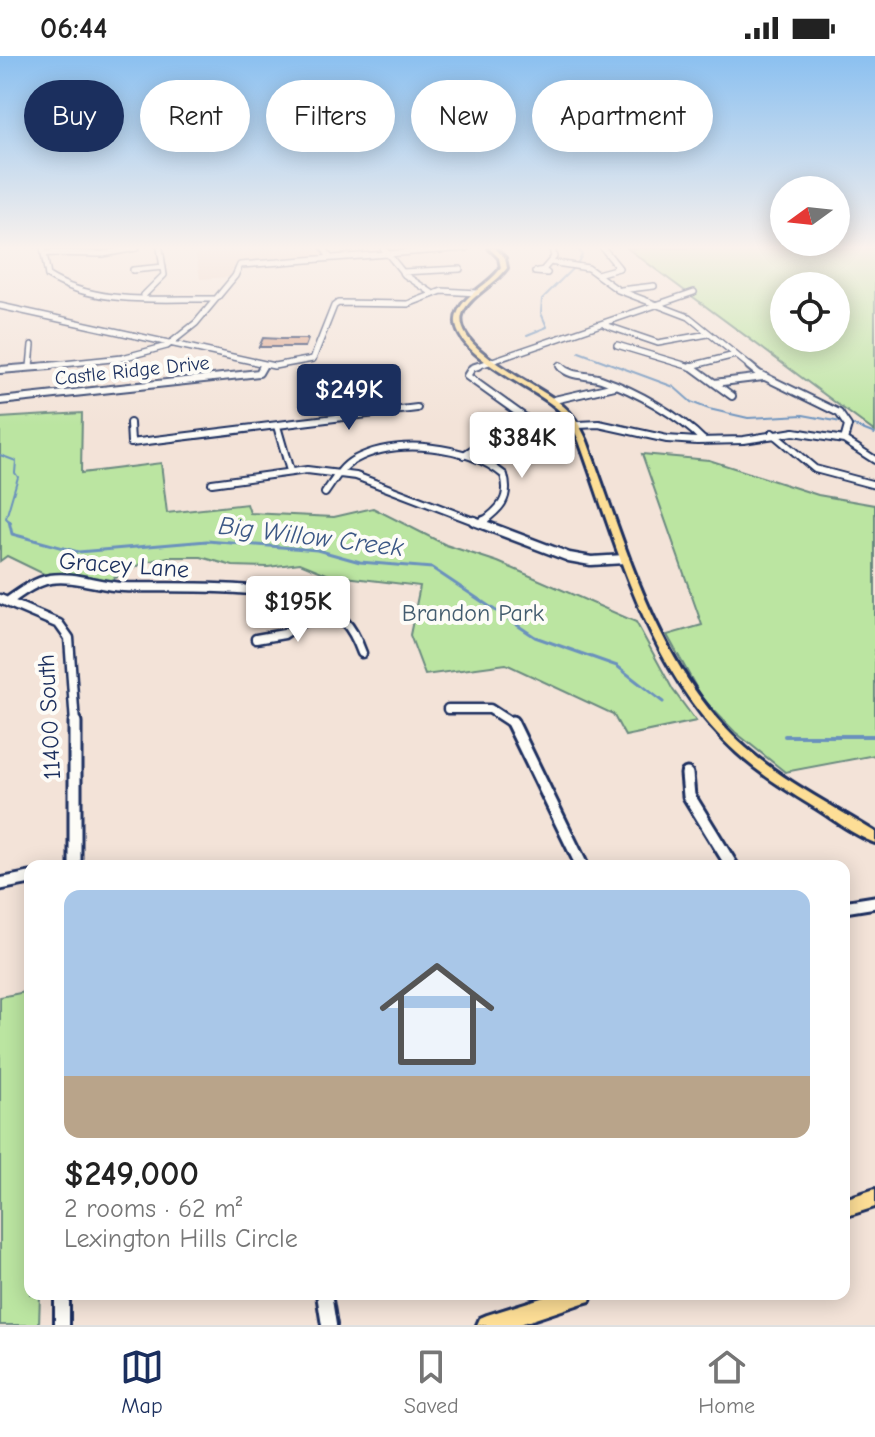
<!DOCTYPE html>
<meta charset="utf-8">
<style>
:root{--surface:#fff;--page:#f2f2f2;--text:#222;--muted:#767676;--line:#e0e0e0;--accent:#1b2f5e}
body{margin:0;font-family:"Comic Neue",sans-serif;background:var(--page);color:var(--text);height:100vh;display:flex;flex-direction:column;font-size:30px;white-space:nowrap}
*{box-sizing:border-box;margin:0}
p{font-size:26px;color:var(--muted)}
.icon{flex:none;width:44px;height:44px;fill:none;stroke:currentColor;stroke-width:2;stroke-linecap:round;stroke-linejoin:round}
.map{position:relative;flex:1;overflow:hidden}
.sheet{position:absolute;left:24px;top:804px;width:826px;height:440px;display:flex;flex-direction:column;background:var(--surface);border-radius:16px;box-shadow:0 4px 20px #0003}
.sheet>*{flex:none}
.guide{position:absolute;left:24px;top:24px;width:828px;height:72px;display:flex;gap:16px}
.needle{width:52px;rotate:255deg}
.tools{position:absolute;left:770px;top:120px;display:grid;gap:16px}
.tools a{display:grid;place-items:center;width:80px;height:80px;border-radius:50%;background:var(--surface);box-shadow:0 4px 20px #0003;font-size:40px}
.price{position:absolute;translate:-50% -68px;padding:0 18px;border-radius:8px;background:#fff;color:#222;font-size:26px;line-height:52px;filter:drop-shadow(0 2px 4px #0008)}
.price::after{content:'';position:absolute;left:50%;top:48px;width:24px;height:18px;margin-left:-12px;background:inherit;clip-path:polygon(0 0,100% 0,50% 100%)}
.price.current{background:var(--accent);color:#fff}
ul{padding:0;list-style:none}
li{display:grid;align-content:center;gap:16px;height:424px;padding:0 40px}
li span{display:grid;place-items:center;height:248px;border-radius:16px;color:#555}
li>.icon{margin-inline-start:auto}
span .icon{width:144px;height:144px;fill:#fffc;stroke-width:1}
li b{font-size:34px}
.pill{padding:0 28px;border-radius:36px;background:var(--surface);box-shadow:0 4px 20px #0003;font-size:28px;line-height:72px}
.pill.current{background:var(--accent);color:#fff}
.status{display:flex;justify-content:space-between;align-items:center;height:56px;padding:0 40px;background:var(--surface);direction:ltr}
.status svg{height:22px;fill:currentColor}
.tab-bar{display:flex;justify-content:space-around;align-items:center;height:112px;border-top:2px solid var(--line);background:var(--surface);font-size:22px;color:var(--muted)}
.tab-bar a{display:grid;justify-items:center;gap:4px}
.tab-bar .current{color:var(--accent)}
.map>svg:first-child{display:block}
</style>
<div class="status"><b>06:44</b><svg viewBox="0 0 49 12"><path d="M0 12V9h3v3zM5 12V6h3v6zM10 12V3h3v9zM15 12V0h3v12zM26 1h20v11H26zM47 4h2v5h-2z"/></svg></div>
<div class="map">
<svg width="875" height="1269" viewBox="0 0 875 1269">
<rect width="100%" height="100%" fill="#f3e3d8"/>
<filter id="ink" filterUnits="userSpaceOnUse"><feTurbulence type="fractalNoise" baseFrequency=".0125" numOctaves="2"/><feDisplacementMap in="SourceGraphic" scale="16" xChannelSelector="R" yChannelSelector="G"/><feConvolveMatrix kernelMatrix="1 2 1 2 8 2 1 2 1" color-interpolation-filters="sRGB"/></filter>
<g filter="url(#ink)">
<path fill="#ecd1c2" d="M 195,192 L 320,192 L 325,201 L 235,208 L 230,221 L 200,223 Z"/>
<path fill="#bbe5a1" stroke="#6b8a80" stroke-width="2" fill-rule="evenodd" d="M 627,192 L 875,192 L 875,376 ZM 784,230 L 836,230 L 836,282 L 784,282 Z
M 82,357 L 81,417 L 161,407 L 167,457 L 247,448 L 250,457 L 334,461 L 373,452 L 446,489 L 498,506 L 636,566 L 673,634 L 696,665 L 625,680 L 613,658 L 506,608 L 425,619 L 410,579 L 420,530 L 329,519 L 300,507 L 268,511 L 233,510 L 201,501 L 168,501 L 143,507 L 107,526 L 71,518 L 48,520 L 7,500 L 0,505 L 0,362 Z
M 642,398 L 709,404 L 818,439 L 875,449 L 875,699 L 785,716 L 735,676 L 702,642 L 667,579 L 702,569 Z
M 30,935 L 30,1238 L 40,1238 L 39,1269 L 0,1269 L 0,941 Z"/>
<g fill="none" stroke-linecap="round" stroke-linejoin="round">
<path stroke="#6a91bd" stroke-width="2" d="M 577,192 L 582,199 L 577,208
M 527,279 L 547,271 L 541,257 L 542,243 L 575,210
M 579,296 L 674,331 L 691,346 L 709,353 L 748,362 L 803,359 L 841,366
M 852,369 L 875,378
M 0,399 L 16,405 L 15,417 L 18,421 L 6,462 L 11,467"/>
<path stroke="#6a91bd" stroke-width="3" d="M 9,465 L 12,478 L 78,496 L 207,485 L 317,494 L 360,506 L 432,512 L 535,581 L 617,610 L 663,646"/>
<path stroke="#6a91bd" stroke-width="4" d="M 785,680 L 875,680"/>
</g>
<path fill="#dca890" stroke="#1b2f5e" stroke-width="2" d="M 263,282 L 281,283 L 308,283 L 305,291 L 259,291 Z"/>
<g fill="none" stroke-linecap="round" stroke-linejoin="round">
<defs>
<path id="minor-far4" d="M 43,192 L 48,220 C 96,250 161,242 215,243
M 324,192 L 330,202
M 383,192 L 405,219 L 432,237
M 44,197 L 103,198 L 136,192
M 550,206 L 588,212 L 618,234 L 689,261 L 752,312
M 133,214 L 163,211
M 543,214 L 547,217 L 535,216 Z
M 543,214 L 554,201 L 552,192
M 402,216 L 460,213
M 597,218 L 619,212 L 603,192
M 621,234 L 654,230
M 144,239 L 164,219 L 160,192
M 0,250 L 274,310 L 313,303 L 334,250 L 338,247 L 408,248 L 442,235 L 477,237
M 605,269 L 658,287 L 708,278
M 617,289 L 694,312
M 559,309 L 561,312
M 691,310 L 735,299
M 30,311 L 32,289
M 24,312 L 122,302 L 167,290 L 196,267 L 235,220 L 240,209 L 466,192
M 262,312 L 263,309
M 472,312 L 694,236"/>
<path id="minor-far3" d="M 478,310 L 472,312 L 467,320 L 538,371 L 599,368 L 667,383 L 697,385 L 744,384 L 794,376 L 844,384 L 875,404
M 560,310 C 571,322 586,318 601,323 C 635,335 679,359 704,385
M 691,310 L 732,340
M 749,310 L 759,318 L 839,357 L 848,370 L 844,384
M 0,314 L 50,310
M 714,327 L 763,321
M 554,344 L 615,330
M 0,345 L 259,317 L 263,310
M 130,367 L 131,387 L 417,352
M 277,370 L 290,415
M 772,377 L 815,413 L 875,429
M 464,399 L 484,386
M 212,427 L 307,414 L 356,420 L 479,467
M 325,437 C 333,426 341,411 354,404 C 397,381 467,389 504,419 C 511,443 500,453 481,467"/>
<path id="minor-far2" d="M 474,465 L 569,501 L 591,505 L 625,503
M 481,467 L 484,465
M 0,543 L 59,568 L 69,582 L 75,668
M 7,546 C 20,537 34,526 50,523 C 73,519 99,530 123,531 C 181,533 301,523 344,565 C 353,574 358,586 362,597
M 256,583 L 284,578 L 323,552
M 448,653 L 490,653 L 513,668"/>
<path id="minor-far1" d="M 75,666 L 75,810
M 512,666 L 582,810
M 687,718 L 689,740 L 732,810
M 0,828 L 30,822
M 844,851 L 875,846"/>
<path id="minor" d="M 62,1238 L 62,1269
M 324,1238 L 329,1269"/>
<path id="major" d="M 489,192 L 495,192 L 505,202 L 507,212 C 495,229 471,239 463,256 C 448,292 540,329 562,349 C 574,359 581,371 587,385 C 627,492 657,613 746,692 C 785,726 832,749 875,776 L 875,787 C 853,779 832,762 812,750 C 786,734 760,718 737,697 C 648,615 619,495 579,385 C 573,371 566,359 554,350 C 532,331 441,293 458,256 C 466,237 489,229 501,212 L 499,202 Z
M 875,1133 L 875,1151 L 844,1161 L 844,1143 Z
M 554,1238 L 592,1238 L 590,1245 L 583,1247 L 517,1269 L 477,1269 L 480,1262 L 487,1259 Z"/>
</defs>
<use href="#minor-far4" stroke="#1b2f5e" stroke-width="8"/>
<use href="#minor-far3" stroke="#1b2f5e" stroke-width="10"/>
<use href="#minor-far2" stroke="#1b2f5e" stroke-width="13"/>
<use href="#minor-far1" stroke="#1b2f5e" stroke-width="17"/>
<use href="#minor" stroke="#1b2f5e" stroke-width="20"/>
<use href="#major" stroke="#1b2f5e" stroke-width="6"/>
<use href="#minor-far4" stroke="#fdfcf7" stroke-width="5"/>
<use href="#minor-far3" stroke="#fdfcf7" stroke-width="6"/>
<use href="#minor-far2" stroke="#fdfcf7" stroke-width="8"/>
<use href="#minor-far1" stroke="#fdfcf7" stroke-width="11"/>
<use href="#minor" stroke="#fdfcf7" stroke-width="14"/>
<use href="#major" fill="#fdde96" fill-rule="evenodd"/>
</g>
</g>
<linearGradient id="sky" x2="0" y2="1"><stop stop-color="#8bc0f0"/><stop offset="0.52" stop-color="#faf2ed"/><stop offset="1" stop-color="#faf2ed" stop-opacity="0"/></linearGradient>
<rect width="875" height="369" fill="url(#sky)"/>
<g text-anchor="middle" stroke-width="8" stroke-linejoin="round" paint-order="stroke">
<g font-size="20" fill="#1b2f5e" stroke="#fdfcf7">
<text transform="translate(132 314) rotate(-6)" y="7">Castle Ridge Drive</text>
</g>
<g font-size="24" fill="#1b2f5e" stroke="#fdfcf7">
<text transform="translate(124 509) rotate(4)" y="8">Gracey Lane</text>
<text transform="translate(49 661) rotate(-93)" y="8">11400 South</text>
</g>
<g font-size="24" fill="#435c6f" stroke="#fdfcf7">
<text x="473" y="565">Brandon Park</text>
</g>
<g font-size="26" font-style="italic" fill="#3c5886" stroke="#fdfcf7">
<text transform="translate(311 480) rotate(7)" y="9">Big Willow Creek</text>
</g>
</g>
</svg>
<div class="tools">
<a><svg class="needle" viewBox="-14 -14 28 28"><path d="M0-13l5 13h-10z" fill="#e53935"/><path d="M0 13l5-13h-10z" fill="#767676"/></svg></a>
<a><svg class="icon" aria-label="locate" viewBox="0 0 24 24"><circle cx="12" cy="12" r="6"/><path d="M12 2v4M12 18v4M2 12h4M18 12h4"/></svg></a>
</div>
<b class="price current" style="left:349px;top:376px">$249K</b>
<b class="price" style="left:522px;top:424px">$384K</b>
<b class="price" style="left:298px;top:588px">$195K</b>
<div class="guide">
<a class="pill current">Buy</a>
<a class="pill">Rent</a>
<a class="pill">Filters</a>
<a class="pill">New</a>
<a class="pill">Apartment</a>
</div>
<section class="sheet">
<ul>
<li><span style="background:linear-gradient(#a9c7e8 75%,#b9a48a 0)"><svg class="icon" aria-label="home" viewBox="0 0 24 24"><path d="M3 11l9-7 9 7M6 9v11h12V9"/></svg></span><div><b>$249,000</b><p>2 rooms · 62 m²</p><p>Lexington Hills Circle</p></div></li>
</ul>
</section>
</div>
<nav class="tab-bar">
<a class="current"><svg class="icon" aria-label="map" viewBox="0 0 24 24"><path d="M3 6l6-2 6 2 6-2v14l-6 2-6-2-6 2zM9 4v14M15 6v14"/></svg>Map</a>
<a><svg class="icon" aria-label="saved" viewBox="0 0 24 24"><path d="M7 4h10v16l-5-4-5 4z"/></svg>Saved</a>
<a><svg class="icon" aria-label="home" viewBox="0 0 24 24"><path d="M3 11l9-7 9 7M6 9v11h12V9"/></svg>Home</a>
</nav>
